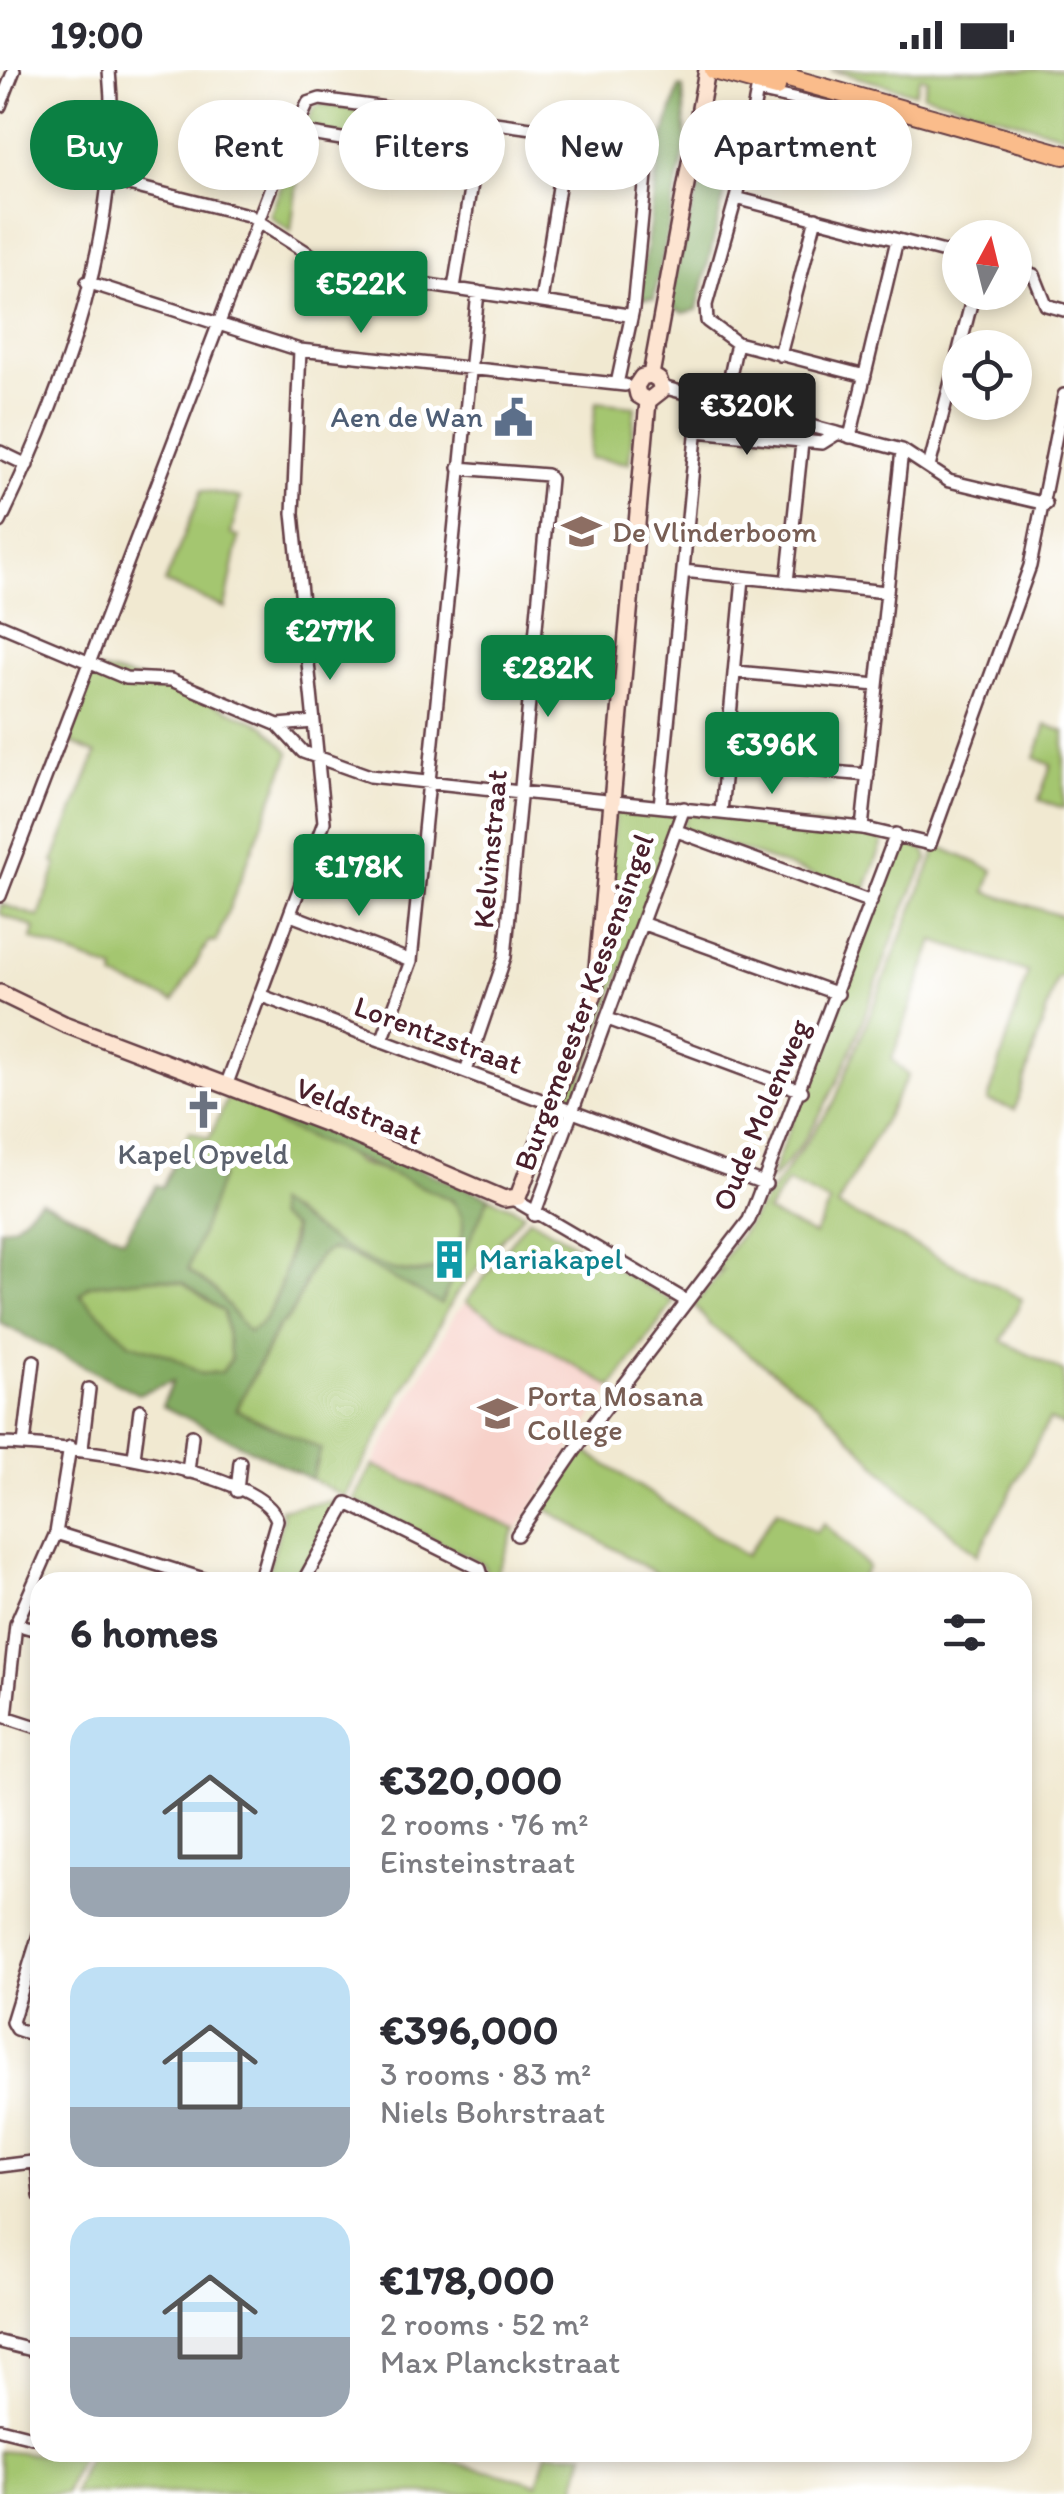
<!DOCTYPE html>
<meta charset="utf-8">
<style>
:root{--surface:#fff;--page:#f2f2f3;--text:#2b2b33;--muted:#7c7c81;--accent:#0b8043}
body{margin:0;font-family:Itim,sans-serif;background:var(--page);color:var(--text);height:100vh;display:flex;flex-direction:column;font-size:38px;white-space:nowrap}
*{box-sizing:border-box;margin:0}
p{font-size:32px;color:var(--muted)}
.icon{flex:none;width:55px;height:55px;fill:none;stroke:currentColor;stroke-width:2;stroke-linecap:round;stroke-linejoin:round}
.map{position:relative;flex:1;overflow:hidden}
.side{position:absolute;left:30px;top:1502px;width:1002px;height:890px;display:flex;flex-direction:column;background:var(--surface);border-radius:30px;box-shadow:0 5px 15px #0003}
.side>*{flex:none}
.guide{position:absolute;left:30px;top:30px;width:1005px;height:90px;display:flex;gap:20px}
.needle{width:65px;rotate:7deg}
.controls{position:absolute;left:942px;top:150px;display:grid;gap:20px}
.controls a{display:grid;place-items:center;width:90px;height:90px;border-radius:50%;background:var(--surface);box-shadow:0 5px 15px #0003;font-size:50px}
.price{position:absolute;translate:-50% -85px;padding:0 22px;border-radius:10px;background:var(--accent);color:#fff;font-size:32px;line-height:65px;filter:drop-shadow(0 2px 5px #0008)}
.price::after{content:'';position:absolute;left:50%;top:60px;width:30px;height:22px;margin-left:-15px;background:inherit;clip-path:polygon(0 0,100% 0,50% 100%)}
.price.on{background:#222;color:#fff}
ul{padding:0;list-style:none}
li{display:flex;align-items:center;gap:30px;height:250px;padding:0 40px}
li span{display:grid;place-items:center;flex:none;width:280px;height:200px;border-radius:30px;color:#555}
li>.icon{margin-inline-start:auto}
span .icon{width:120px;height:120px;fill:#fffc;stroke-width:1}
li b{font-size:42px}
h2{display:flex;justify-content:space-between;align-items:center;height:120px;padding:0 40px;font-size:42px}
.chip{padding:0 35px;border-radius:45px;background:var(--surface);box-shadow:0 5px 15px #0003;font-size:35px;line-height:90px}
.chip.on{background:var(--accent);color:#fff}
.status{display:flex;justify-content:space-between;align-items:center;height:70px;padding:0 50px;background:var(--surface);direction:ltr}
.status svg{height:28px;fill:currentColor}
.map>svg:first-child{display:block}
</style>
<div class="status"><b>19:00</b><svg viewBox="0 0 49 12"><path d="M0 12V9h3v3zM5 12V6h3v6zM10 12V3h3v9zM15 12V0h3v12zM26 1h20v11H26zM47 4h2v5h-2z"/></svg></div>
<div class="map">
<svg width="1064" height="2424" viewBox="0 0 1064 2424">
<rect width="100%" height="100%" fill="#fff"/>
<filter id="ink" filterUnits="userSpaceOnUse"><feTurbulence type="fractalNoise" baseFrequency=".01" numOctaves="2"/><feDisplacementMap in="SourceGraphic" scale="20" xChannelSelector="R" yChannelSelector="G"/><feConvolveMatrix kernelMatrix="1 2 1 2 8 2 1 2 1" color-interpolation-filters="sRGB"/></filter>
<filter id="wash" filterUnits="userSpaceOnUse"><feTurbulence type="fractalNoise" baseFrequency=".0048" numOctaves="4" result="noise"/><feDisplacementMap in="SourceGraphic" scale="40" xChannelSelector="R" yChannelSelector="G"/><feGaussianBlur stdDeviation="2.25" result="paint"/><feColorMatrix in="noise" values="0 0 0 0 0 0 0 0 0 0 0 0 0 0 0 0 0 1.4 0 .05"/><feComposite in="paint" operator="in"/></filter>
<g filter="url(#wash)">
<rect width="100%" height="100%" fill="#f1e9d1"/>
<path fill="#f7d1c9" d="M 466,1232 L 612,1317 L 515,1463 L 373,1394 L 456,1242 Z"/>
<path fill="#a4c66f" stroke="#77724d" stroke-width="2.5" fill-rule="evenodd" d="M 831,0 L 1064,0 L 1064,65 L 923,24 L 927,9 L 920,7 L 915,23 Z
M 321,34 L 474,58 L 470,85 L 303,60 L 313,39 Z
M 298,71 L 302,72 L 291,161 L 270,146 Z
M 596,332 L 635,336 L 629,393 L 589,388 Z
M 712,333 L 832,364 L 826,370 L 709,359 Z
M 202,420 L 240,428 L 231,464 L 239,467 L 225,538 L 165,513 Z
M 94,599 L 173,616 L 265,656 L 290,683 L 216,872 L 209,871 L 174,931 L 114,908 L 115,901 L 32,869 L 35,858 L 0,844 L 1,834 L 39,847 L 57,795 L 53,792 L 96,684 L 65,670 Z
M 1046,655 L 1064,661 L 1064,738 L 1039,730 L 1051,695 L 1035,688 Z
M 616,735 L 680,742 L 572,1036 L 560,1032 L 597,927 Z
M 687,743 L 870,761 L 885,767 L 864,823 L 682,759 Z
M 906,773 L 925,780 L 928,789 C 872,893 856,1026 769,1112 L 896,776 Z
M 938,776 L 993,800 L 986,822 L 1064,847 L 1064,907 L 1057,908 L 1015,1040 L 988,1031 L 1028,902 L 934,871 L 892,989 L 908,1006 L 837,1136 L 1022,1229 L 1002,1271 L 1064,1302 L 1064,1356 L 1049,1350 L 977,1485 L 896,1415 L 820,1336 L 710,1255 L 694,1235 L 723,1200 L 714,1202 L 834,1033 ZM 787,1112 L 830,1133 L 814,1165 L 767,1142 Z
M 230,1023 C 258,1035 280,1054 306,1067 C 323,1075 344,1078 356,1092 C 379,1101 440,1117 455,1134 C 465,1144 465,1157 460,1169 C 432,1243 329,1174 291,1142 C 295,1169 277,1254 248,1262 L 216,1221 L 188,1200 L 182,1095 L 174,1093 L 190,1061 L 209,1069 Z
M 489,1127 L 524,1143 L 456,1224 L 345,1427 L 311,1409 L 321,1379 L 236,1341 L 279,1256 C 305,1241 303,1186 333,1179 L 344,1182 L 440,1233 Z
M 529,1148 L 674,1232 L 612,1317 L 466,1232 Z
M 161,1208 L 184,1213 L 224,1242 L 231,1289 L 222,1302 L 201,1304 L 171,1286 L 129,1273 L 80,1225 L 89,1215 Z
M 579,1377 L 746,1486 L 777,1440 L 816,1462 L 824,1453 L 868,1497 L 859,1512 L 671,1512 L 539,1435 Z
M 373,1395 L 515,1459 L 493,1512 L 486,1512 L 488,1504 L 482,1493 L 354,1430 Z
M 338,1430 L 342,1432 L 297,1512 L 265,1512 L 283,1447 L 280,1439 Z
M 0,2381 L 80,2388 L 66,2424 L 0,2424 Z
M 90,2383 L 417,2383 L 538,2414 L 547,2383 L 585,2383 L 574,2424 L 74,2424 Z"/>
<path fill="#83ab62" stroke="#666546" stroke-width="2.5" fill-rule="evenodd" d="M 679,17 L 683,18 L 686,74 L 654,229 L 639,228 L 661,75 Z
M 736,53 L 734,84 L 697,240 L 684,243 L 669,236 C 684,160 693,119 736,53 Z
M 262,1036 L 489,1127 L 441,1234 L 344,1182 L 332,1179 C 302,1186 305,1241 278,1256 L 236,1340 L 321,1379 L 311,1409 L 162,1336 L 173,1311 L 138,1324 L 0,1253 L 0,1159 L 15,1155 L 40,1130 L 124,1169 L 156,1115 L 162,1117 L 174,1093 L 196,1091 L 222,1105 L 188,1200 L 216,1221 L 248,1262 C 277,1253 286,1193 293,1167 L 293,1158 L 277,1147 L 275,1133 C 316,1157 418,1245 456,1179 C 466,1161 466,1146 452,1130 L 275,1053 ZM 161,1208 L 184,1213 L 224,1242 L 231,1289 L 222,1302 L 201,1304 L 171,1286 L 129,1273 L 80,1225 L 89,1215 Z"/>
</g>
<g filter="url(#ink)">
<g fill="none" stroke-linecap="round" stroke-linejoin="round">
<defs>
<path id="street" d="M 0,36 L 14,0
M 293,61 L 474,91
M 109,110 L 248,145 L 336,201 L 628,245
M 736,128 L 960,186
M 1015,200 L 1034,205 L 1046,235 L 1064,240
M 87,212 L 300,280 L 625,315
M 454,218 L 481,53
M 541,231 L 567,66
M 780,285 L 816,148
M 865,306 L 737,273 L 707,251 L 706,235 L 736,128 L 757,21 L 894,51 L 897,39
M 662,317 L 902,380 L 949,411 L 1046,434
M 725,331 L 737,273
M 697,361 L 822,373 L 838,363
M 850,367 L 897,170
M 0,382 L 27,395
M 929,397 L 974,222
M 459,398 L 547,405 L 550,409 L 505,887 L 466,1001
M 0,452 C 66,316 124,154 109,0
M 683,501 L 886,522
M 787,512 L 802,373
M 0,555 L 126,608 L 171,610 L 278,655 L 303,682 L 370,706 L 862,758 L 930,774 L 1030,496 L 1064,325
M 736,602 L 877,615
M 278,655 L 314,652
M 727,693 L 868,705
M 660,736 L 700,325
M 721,742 L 743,508
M 862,758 L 902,380
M 677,761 L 871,832
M 0,826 L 279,96 L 308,33 L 320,29 L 649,74 L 633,239 L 617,314
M 291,845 L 411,891
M 644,854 L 838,924
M 262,926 L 766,1114
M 608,949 L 802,1021
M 382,971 L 411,891 L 478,222
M 226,1016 L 324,752 L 293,443 L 300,280
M 513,1129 L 685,1230
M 534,1145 L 684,738
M 0,1374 C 50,1374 261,1398 277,1450 L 259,1512
M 24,1374 L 34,1291
M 82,1378 L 89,1319
M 134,1387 L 140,1340
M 188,1402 L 192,1366
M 237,1421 L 240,1392
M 56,1463 L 213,1512
M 517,1465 L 591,1357 L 749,1150 L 896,764
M 303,1512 L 347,1433 L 480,1499 L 484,1512
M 16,1554 L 40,1561
M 40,1658 L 6,1647 L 16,1554 L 56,1463 L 70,1377
M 40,1861 L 12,1952 L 16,1959 L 40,1967
M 37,2091 L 40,2126
M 0,2096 L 40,2091
M 0,2272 L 40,2282
M 0,2359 L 32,2367 L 40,2364"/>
<path id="secondary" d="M 651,305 L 707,0
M 648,331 L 638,325 L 636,316 L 642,307 L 651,305
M 648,331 L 662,320 L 659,310 L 651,305
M 0,923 L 64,954 L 338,1058 L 504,1129 L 518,1127 L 595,921 L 648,331"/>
<path id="primary" d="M 714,0 L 776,17
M 760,0 L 1064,85"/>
</defs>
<use href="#street" stroke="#633d44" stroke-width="16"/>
<use href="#secondary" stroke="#633d44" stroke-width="20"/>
<use href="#primary" stroke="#633d44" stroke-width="22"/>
<use href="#street" stroke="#fff" stroke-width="11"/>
<use href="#secondary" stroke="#fde4d1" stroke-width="15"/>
<use href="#primary" stroke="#fabc8b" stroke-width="18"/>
</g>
</g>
<defs>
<symbol id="civic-bare" viewBox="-9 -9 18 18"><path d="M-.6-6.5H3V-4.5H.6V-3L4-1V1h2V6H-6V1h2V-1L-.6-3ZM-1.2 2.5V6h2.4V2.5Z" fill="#5c6f8a" stroke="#fff" stroke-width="2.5" paint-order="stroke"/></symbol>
<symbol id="school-bare" viewBox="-9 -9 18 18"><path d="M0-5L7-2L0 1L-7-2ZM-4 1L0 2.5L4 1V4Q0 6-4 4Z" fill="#8d6e63" stroke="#fff" stroke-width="2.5" paint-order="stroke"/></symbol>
<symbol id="church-bare" viewBox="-9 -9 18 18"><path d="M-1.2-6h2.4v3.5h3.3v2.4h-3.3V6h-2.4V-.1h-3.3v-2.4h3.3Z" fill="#6b7280" stroke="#fff" stroke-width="2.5" paint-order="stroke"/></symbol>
<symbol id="building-bare" viewBox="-9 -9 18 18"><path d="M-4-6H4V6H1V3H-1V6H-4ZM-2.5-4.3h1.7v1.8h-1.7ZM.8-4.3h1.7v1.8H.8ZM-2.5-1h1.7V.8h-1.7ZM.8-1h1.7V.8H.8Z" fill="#0f9aa8" stroke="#fff" stroke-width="2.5" paint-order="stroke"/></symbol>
</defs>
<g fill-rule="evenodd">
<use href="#civic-bare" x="486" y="320" width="55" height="55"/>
<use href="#school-bare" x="554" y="434" width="55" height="55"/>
<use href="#church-bare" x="176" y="1012" width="55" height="55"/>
<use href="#building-bare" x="422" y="1162" width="55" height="55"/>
<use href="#school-bare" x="470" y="1316" width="55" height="55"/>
</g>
<g text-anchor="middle" stroke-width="10" stroke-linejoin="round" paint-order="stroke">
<g font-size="30" fill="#4e5e75" stroke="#fff" text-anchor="end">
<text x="483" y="357">Aen de Wan</text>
</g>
<g font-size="30" fill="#785e54" stroke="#fff" text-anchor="start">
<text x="612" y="472">De Vlinderboom</text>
<text x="527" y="1336">Porta Mosana<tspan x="527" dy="34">College</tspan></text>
</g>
<g font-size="30" fill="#4a1f2b" stroke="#fff">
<text transform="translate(490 779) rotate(-85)" y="10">Kelvinstraat</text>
<text transform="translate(584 932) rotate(-70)" y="10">Burgemeester Kessensingel</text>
<text transform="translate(438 965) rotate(20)" y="10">Lorentzstraat</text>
<text transform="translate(359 1041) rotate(22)" y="10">Veldstraat</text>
<text transform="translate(761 1045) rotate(-67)" y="10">Oude Molenweg</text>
</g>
<g font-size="30" fill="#5b616d" stroke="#fff">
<text x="203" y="1094">Kapel Opveld</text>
</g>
<g font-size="30" fill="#0d838f" stroke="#fff" text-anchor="start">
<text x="479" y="1199">Mariakapel</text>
</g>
</g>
</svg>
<div class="controls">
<a><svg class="needle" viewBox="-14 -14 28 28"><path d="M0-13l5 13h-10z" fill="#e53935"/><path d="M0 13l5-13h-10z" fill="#7c7c81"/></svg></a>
<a><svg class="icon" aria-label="locate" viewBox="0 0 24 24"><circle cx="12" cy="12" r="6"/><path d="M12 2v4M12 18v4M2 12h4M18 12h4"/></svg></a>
</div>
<b class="price" style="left:361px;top:266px">€522K</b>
<b class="price on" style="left:747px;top:388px">€320K</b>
<b class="price" style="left:330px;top:613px">€277K</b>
<b class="price" style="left:548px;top:650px">€282K</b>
<b class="price" style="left:772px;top:727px">€396K</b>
<b class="price" style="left:359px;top:849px">€178K</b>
<div class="guide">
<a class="chip on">Buy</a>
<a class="chip">Rent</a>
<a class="chip">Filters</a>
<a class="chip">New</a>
<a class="chip">Apartment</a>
</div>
<section class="side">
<h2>6 homes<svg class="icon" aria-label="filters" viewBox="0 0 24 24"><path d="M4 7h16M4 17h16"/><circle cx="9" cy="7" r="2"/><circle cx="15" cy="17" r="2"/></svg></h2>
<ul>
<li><span style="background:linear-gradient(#bfe0f5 75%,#9aa5b1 0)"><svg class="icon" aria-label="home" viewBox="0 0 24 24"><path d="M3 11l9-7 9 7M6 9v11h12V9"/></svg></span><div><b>€320,000</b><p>2 rooms · 76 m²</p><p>Einsteinstraat</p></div></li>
<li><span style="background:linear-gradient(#bfe0f5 70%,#9aa5b1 0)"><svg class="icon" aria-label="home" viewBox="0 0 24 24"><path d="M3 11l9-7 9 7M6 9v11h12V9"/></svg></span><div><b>€396,000</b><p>3 rooms · 83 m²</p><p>Niels Bohrstraat</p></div></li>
<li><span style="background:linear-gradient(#bfe0f5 60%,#9aa5b1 0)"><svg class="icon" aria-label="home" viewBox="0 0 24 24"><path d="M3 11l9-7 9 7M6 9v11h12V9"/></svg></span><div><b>€178,000</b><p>2 rooms · 52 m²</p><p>Max Planckstraat</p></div></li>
</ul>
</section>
</div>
